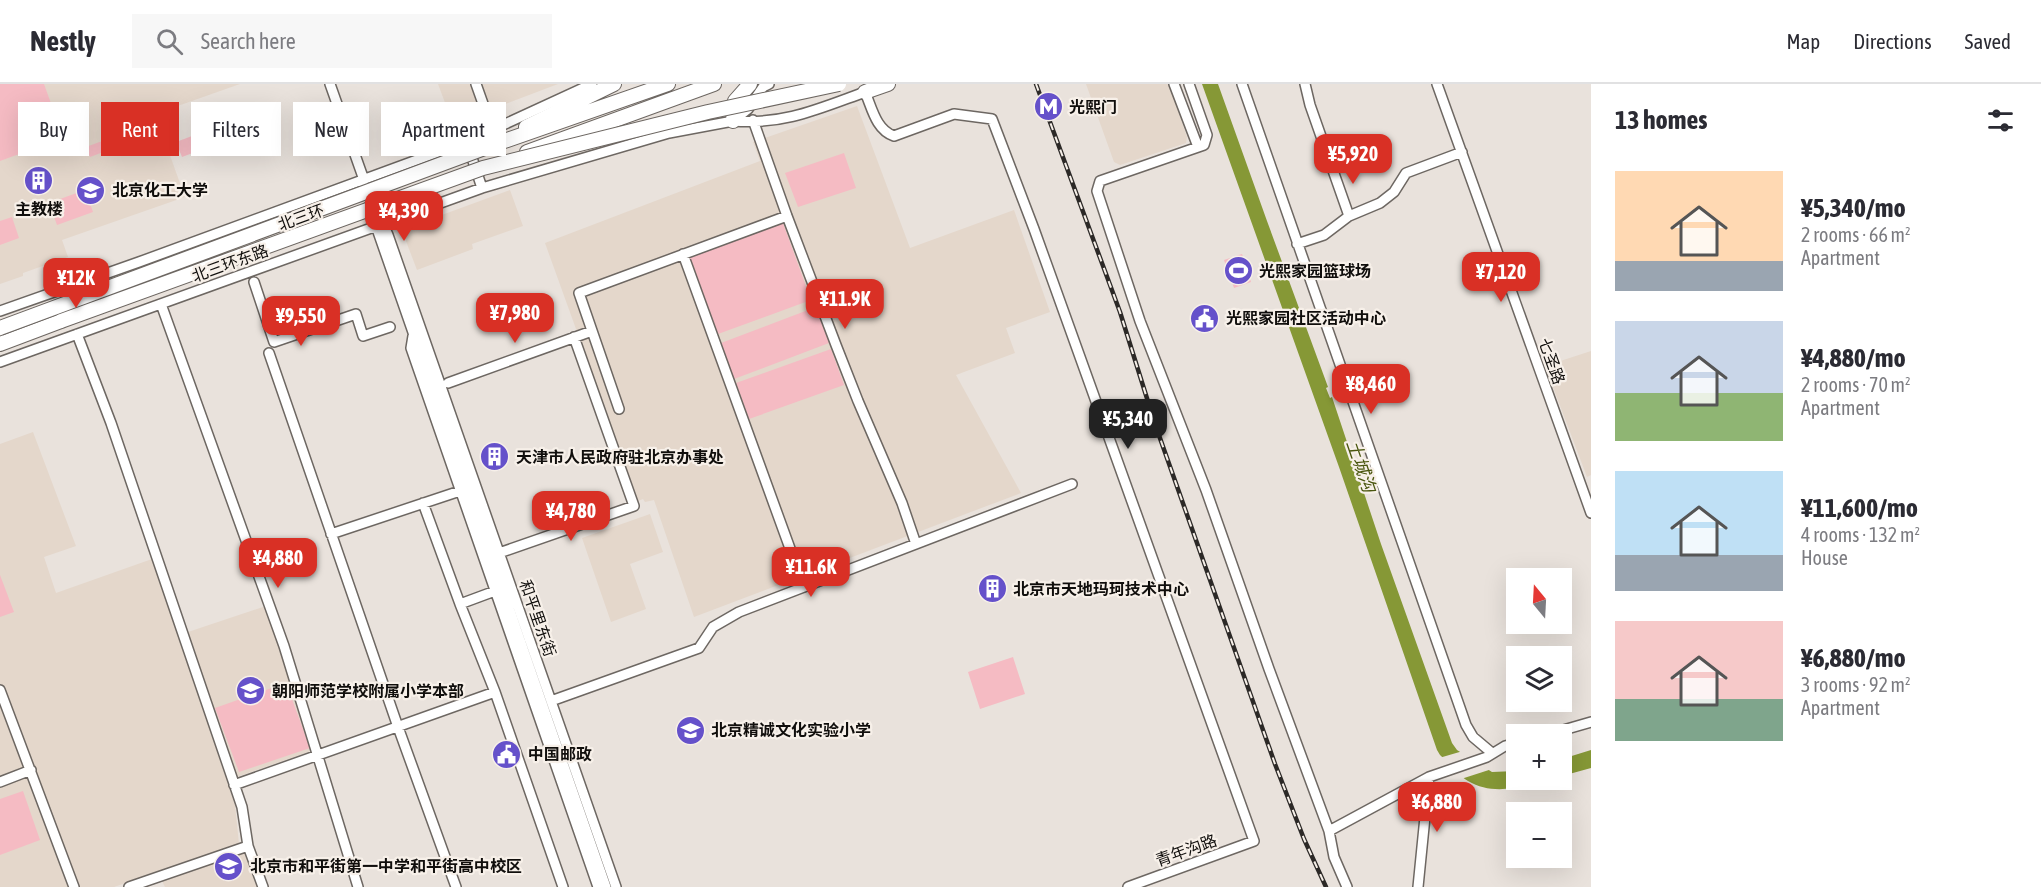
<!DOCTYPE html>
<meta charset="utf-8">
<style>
:root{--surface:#fff;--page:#f7f7f7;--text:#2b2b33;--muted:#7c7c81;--line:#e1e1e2;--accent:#d93025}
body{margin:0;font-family:"Asap Condensed","Noto Sans SC",sans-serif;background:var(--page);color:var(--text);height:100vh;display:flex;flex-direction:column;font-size:22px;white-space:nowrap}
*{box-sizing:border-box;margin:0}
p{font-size:20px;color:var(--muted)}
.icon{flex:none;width:33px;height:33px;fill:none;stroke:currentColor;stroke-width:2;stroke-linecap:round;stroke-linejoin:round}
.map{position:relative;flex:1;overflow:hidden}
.details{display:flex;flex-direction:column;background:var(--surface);width:450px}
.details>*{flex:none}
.hud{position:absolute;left:18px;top:18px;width:570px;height:54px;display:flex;gap:12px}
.needle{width:39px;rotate:342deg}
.tools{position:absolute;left:1506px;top:484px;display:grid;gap:12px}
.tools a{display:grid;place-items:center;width:66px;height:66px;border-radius:0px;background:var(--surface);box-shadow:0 6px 24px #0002;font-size:30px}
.price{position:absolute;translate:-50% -51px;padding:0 14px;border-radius:12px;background:var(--accent);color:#fff;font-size:20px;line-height:39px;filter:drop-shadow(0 2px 3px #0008)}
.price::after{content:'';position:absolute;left:50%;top:36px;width:18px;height:14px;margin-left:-9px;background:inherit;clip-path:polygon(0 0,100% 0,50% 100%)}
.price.on{background:#222;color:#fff}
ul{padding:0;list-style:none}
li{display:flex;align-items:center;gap:18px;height:150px;padding:0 24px}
li span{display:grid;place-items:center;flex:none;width:168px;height:120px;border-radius:0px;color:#555}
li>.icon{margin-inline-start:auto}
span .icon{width:72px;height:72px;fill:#fffc;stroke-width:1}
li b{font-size:26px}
h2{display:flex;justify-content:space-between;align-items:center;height:72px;padding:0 24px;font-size:26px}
.pill{padding:0 21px;border-radius:0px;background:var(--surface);box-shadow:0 6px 24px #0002;font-size:21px;line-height:54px}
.pill.on{background:var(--accent);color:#fff}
header{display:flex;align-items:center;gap:36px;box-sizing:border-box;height:84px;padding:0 30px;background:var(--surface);border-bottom:2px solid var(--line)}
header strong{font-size:28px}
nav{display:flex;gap:33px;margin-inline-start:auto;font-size:21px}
.search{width:420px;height:54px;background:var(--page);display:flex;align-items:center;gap:15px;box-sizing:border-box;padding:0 21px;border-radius:0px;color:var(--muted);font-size:22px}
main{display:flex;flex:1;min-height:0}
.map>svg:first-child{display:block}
</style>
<header>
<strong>Nestly</strong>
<div class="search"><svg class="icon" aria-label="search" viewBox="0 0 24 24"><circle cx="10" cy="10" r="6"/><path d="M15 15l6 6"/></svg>Search here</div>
<nav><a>Map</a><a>Directions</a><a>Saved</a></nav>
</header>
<main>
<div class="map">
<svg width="1591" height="803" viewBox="0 0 1591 803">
<rect width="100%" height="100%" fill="#e9e2dc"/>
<path fill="#e4d7cb" d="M 0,0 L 240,0 L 155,30 L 185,113 L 62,156 L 68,173 L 23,189 L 23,192 L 0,200 Z
M 438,0 L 558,0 L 453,40 Z
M 1086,0 L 1169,0 L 1187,53 L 1186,59 L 1120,81 L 1114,78 Z
M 857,22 L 910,164 L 1014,126 L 1050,228 L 1006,244 L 1015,269 L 956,291 L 1021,409 L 694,533 L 654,416 L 645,418 L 643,415 L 638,417 L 545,159 L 760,77 L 753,58 Z
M 510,106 L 523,142 L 472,160 L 473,165 L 417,186 L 404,152 L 409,143 Z
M 1591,267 L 1591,391 L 1587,393 L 1545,282 Z
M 33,348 L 76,462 L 44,473 L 56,509 L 152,475 L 235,721 L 239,760 L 114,803 L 0,803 L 0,360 Z
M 650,430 L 663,468 L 630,480 L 646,525 L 611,538 L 582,454 Z
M 266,522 L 314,666 L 237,693 L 188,548 Z
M 247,768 L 260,803 L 165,803 L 162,797 Z"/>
<path fill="#f5bbc3" d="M 0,0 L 44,0 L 62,50 L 60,55 L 0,77 Z
M 269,23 L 275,38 L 182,73 L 176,58 Z
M 137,44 L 141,54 L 90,73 L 86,63 Z
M 844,69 L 856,104 L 798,123 L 785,89 Z
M 85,106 L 93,128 L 57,141 L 49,119 Z
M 12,133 L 19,154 L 0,161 L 0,137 Z
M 783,139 L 811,216 L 718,250 L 689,173 Z
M 1242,170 L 1251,198 L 1234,204 L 1224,176 Z
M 816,223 L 829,259 L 734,295 L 721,259 Z
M 831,265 L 844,301 L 749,335 L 736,299 Z
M 0,491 L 14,528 L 0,533 Z
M 1013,573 L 1025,610 L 980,625 L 968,588 Z
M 286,599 L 310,664 L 239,688 L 215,624 Z
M 23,707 L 40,756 L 0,771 L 0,715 Z"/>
<path fill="#869836" d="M 1202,0 L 1218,0 L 1267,137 L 1328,303 L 1326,304 L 1330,314 L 1332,313 L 1381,460 L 1452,659 L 1457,666 L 1492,688 L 1516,687 L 1516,696 L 1547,696 C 1522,703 1493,712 1468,697 C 1458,691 1449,679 1440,671 L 1437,666 L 1339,383 Z
M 1591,666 L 1591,684 L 1562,692 L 1562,675 Z"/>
<path fill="#e9e2dc" d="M 1463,667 L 1492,685 L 1461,695 L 1439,674 Z"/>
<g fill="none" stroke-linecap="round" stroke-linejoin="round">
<defs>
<path id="minor" d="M 330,0 L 364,96 L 388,151 L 616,803
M 476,0 L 492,45
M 1174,0 L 1198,63
M 1189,0 L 1207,51 L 1204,61 L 1100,97 L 1097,107 L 1140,237 L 1206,406 L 1269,585 L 1329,747 L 1334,773 L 1347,803
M 1242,0 L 1466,641 L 1473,653 L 1492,669
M 1437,0 L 1591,429
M 753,36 L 787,132 L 836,261 L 858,317 L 902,419 L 916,460
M 733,37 C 784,41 818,25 865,8 C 872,24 876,46 894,52 L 954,30 L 992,35 L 1034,145 L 1254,757 L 1128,803
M 469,65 L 482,104
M 370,121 L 376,142 L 606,803
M 1349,132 L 1380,119 L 1394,108 L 1406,89 L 1462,68
M 1297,160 L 1324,151 L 1349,132 L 1310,21 L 1305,0
M 683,170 L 804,503
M 254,198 L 274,258 L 356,230 L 363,252 L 390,243
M 161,220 L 284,562 L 358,803
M 0,227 L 139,178 L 466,58 L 592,0
M 77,250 L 111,339 L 242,723 L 248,762 L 263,803
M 413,252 L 411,264 L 598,803
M 269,269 L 398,643 L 456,803
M 0,278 L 482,104 L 669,49 L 733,37 L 748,25 L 763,3 L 769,0
M 448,299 L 592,247
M 619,325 L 579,209 L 787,132
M 423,419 L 460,520 L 495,608 L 563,803
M 331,450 L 460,407
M 499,469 L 634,422 L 574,253
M 460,520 L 495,507
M 0,606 L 74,803
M 551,617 L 699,564 L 713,543 L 739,528 L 1072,400
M 1546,651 L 1591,638
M 0,698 L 31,686
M 234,701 L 495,608
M 1329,747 L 1429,693 L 1487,673 L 1505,662 L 1516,659
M 129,803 L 248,762
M 1418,803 L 1429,693"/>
<path id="highway" d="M 865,8 L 888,0
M 733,37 L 735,17 L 750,0
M 526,43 L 614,0
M 490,62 L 668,0
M 527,68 L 714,0
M 0,260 L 61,237"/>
</defs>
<use href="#minor" stroke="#6d6762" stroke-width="12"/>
<use href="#highway" stroke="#6d6762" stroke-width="16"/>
<use href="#minor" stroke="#fff" stroke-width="9"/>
<use href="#highway" stroke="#fff" stroke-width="14"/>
<defs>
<path id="rail" d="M 1036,0 L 1120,228 L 1155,340 L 1275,680 L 1304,755 L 1326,803"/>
</defs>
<use href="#rail" stroke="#2c2927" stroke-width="4.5"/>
<use href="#rail" stroke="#f7f0e9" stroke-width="2" stroke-dasharray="7" stroke-linecap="butt"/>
<defs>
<path id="highway-bridge" d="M 61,237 L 483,84 L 708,28 L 839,0
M 0,244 L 490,62"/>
</defs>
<use href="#highway-bridge" stroke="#6d6762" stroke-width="16" stroke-linecap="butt"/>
<use href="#highway-bridge" stroke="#fff" stroke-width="14"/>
</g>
<defs>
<symbol id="metro-disc" viewBox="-11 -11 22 22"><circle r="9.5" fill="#6551ca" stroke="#f7f0e9"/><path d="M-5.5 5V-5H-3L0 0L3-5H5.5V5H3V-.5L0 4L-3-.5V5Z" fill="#fff"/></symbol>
<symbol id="building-disc" viewBox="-11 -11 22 22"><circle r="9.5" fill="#6551ca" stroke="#f7f0e9"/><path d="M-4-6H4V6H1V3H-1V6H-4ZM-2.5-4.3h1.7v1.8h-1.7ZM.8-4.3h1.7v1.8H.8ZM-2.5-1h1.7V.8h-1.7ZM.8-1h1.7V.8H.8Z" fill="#fff"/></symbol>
<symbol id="university-disc" viewBox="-11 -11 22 22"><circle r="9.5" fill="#6551ca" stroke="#f7f0e9"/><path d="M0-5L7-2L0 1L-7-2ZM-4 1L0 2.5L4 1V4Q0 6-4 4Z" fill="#fff"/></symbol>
<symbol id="stadium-disc" viewBox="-11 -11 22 22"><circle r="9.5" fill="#6551ca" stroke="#f7f0e9"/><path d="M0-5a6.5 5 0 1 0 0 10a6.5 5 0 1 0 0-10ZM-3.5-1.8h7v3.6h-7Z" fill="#fff"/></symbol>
<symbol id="civic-disc" viewBox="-11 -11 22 22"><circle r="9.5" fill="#6551ca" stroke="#f7f0e9"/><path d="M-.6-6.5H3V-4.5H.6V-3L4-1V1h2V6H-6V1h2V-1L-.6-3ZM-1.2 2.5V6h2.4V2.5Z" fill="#fff"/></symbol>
<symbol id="school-disc" viewBox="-11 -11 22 22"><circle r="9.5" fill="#6551ca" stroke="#f7f0e9"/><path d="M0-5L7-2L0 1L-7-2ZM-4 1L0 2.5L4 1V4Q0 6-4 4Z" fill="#fff"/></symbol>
</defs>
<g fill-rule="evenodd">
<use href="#metro-disc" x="1032" y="6" width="33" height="33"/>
<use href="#building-disc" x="22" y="80" width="33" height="33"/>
<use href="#university-disc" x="74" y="90" width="33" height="33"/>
<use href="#stadium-disc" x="1222" y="170" width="33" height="33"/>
<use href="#civic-disc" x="1188" y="218" width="33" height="33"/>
<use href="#building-disc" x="478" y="356" width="33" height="33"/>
<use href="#building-disc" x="976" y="488" width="33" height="33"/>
<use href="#school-disc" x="234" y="590" width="33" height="33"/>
<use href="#school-disc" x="674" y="630" width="33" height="33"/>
<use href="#civic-disc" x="490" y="654" width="33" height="33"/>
<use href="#school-disc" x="212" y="766" width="33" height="33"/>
</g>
<g text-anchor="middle" stroke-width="4.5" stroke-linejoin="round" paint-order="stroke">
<g font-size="16" font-weight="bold" fill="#100e0c" stroke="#f7f0e9" text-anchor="start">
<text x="1069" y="29">光熙门</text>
<text x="112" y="112">北京化工大学</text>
<text x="39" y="131" text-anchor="middle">主教楼</text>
<text x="1259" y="193">光熙家园篮球场</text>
<text x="1226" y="240">光熙家园社区活动中心</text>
<text x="516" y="379">天津市人民政府驻北京办事处</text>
<text x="1013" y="511">北京市天地玛珂技术中心</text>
<text x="272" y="613">朝阳师范学校附属小学本部</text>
<text x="711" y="652">北京精诚文化实验小学</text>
<text x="528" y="676">中国邮政</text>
<text x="250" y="788">北京市和平街第一中学和平街高中校区</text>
</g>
<g font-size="16" fill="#100e0c" stroke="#f7f0e9">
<text transform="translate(301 133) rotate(-20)" y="6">北三环</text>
<text transform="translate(230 179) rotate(-20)" y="6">北三环东路</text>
<text transform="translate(1552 277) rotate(70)" y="6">七圣路</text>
<text transform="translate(538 534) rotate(71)" y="6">和平里东街</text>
<text transform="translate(1186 766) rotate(-20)" y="6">青年沟路</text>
</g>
<g font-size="18" font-style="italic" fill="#4a560f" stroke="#f7f0e9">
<text transform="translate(1361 382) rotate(71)" y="6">土城沟</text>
</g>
</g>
</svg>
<div class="tools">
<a><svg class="needle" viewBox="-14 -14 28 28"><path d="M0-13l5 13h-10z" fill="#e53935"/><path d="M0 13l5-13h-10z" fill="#7c7c81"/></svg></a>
<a><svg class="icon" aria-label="layers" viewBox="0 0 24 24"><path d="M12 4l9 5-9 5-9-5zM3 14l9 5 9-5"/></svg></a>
<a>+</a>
<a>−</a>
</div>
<b class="price" style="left:1353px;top:101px">¥5,920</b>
<b class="price" style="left:404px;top:158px">¥4,390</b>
<b class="price" style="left:1501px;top:219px">¥7,120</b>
<b class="price" style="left:76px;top:225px">¥12K</b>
<b class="price" style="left:845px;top:246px">¥11.9K</b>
<b class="price" style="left:515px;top:260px">¥7,980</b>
<b class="price" style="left:301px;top:263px">¥9,550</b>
<b class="price" style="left:1371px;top:331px">¥8,460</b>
<b class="price on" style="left:1128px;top:366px">¥5,340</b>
<b class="price" style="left:571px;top:458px">¥4,780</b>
<b class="price" style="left:278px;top:505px">¥4,880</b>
<b class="price" style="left:811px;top:514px">¥11.6K</b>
<b class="price" style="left:1437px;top:749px">¥6,880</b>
<div class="hud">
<a class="pill">Buy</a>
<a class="pill on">Rent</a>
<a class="pill">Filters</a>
<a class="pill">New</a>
<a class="pill">Apartment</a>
</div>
</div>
<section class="details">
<h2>13 homes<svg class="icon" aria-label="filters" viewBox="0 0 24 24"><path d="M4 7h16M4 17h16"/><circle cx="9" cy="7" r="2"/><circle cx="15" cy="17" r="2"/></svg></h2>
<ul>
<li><span style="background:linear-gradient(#ffd9b3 75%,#9aa5b1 0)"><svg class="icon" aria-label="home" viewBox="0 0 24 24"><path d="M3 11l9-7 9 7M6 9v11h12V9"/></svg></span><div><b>¥5,340/mo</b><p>2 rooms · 66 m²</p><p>Apartment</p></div></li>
<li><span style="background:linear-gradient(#c9d6e8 60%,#8fb573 0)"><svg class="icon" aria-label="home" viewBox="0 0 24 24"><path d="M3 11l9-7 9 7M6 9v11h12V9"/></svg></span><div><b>¥4,880/mo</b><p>2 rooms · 70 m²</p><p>Apartment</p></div></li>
<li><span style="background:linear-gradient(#bfe0f5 70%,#9aa5b1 0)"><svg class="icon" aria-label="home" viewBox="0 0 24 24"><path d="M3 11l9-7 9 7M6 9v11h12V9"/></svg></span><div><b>¥11,600/mo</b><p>4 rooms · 132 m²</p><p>House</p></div></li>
<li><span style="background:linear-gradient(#f6c9c9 65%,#7fa58c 0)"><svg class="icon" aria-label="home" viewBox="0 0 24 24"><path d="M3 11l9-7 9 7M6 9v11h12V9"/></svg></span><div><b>¥6,880/mo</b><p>3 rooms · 92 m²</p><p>Apartment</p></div></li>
</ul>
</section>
</main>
